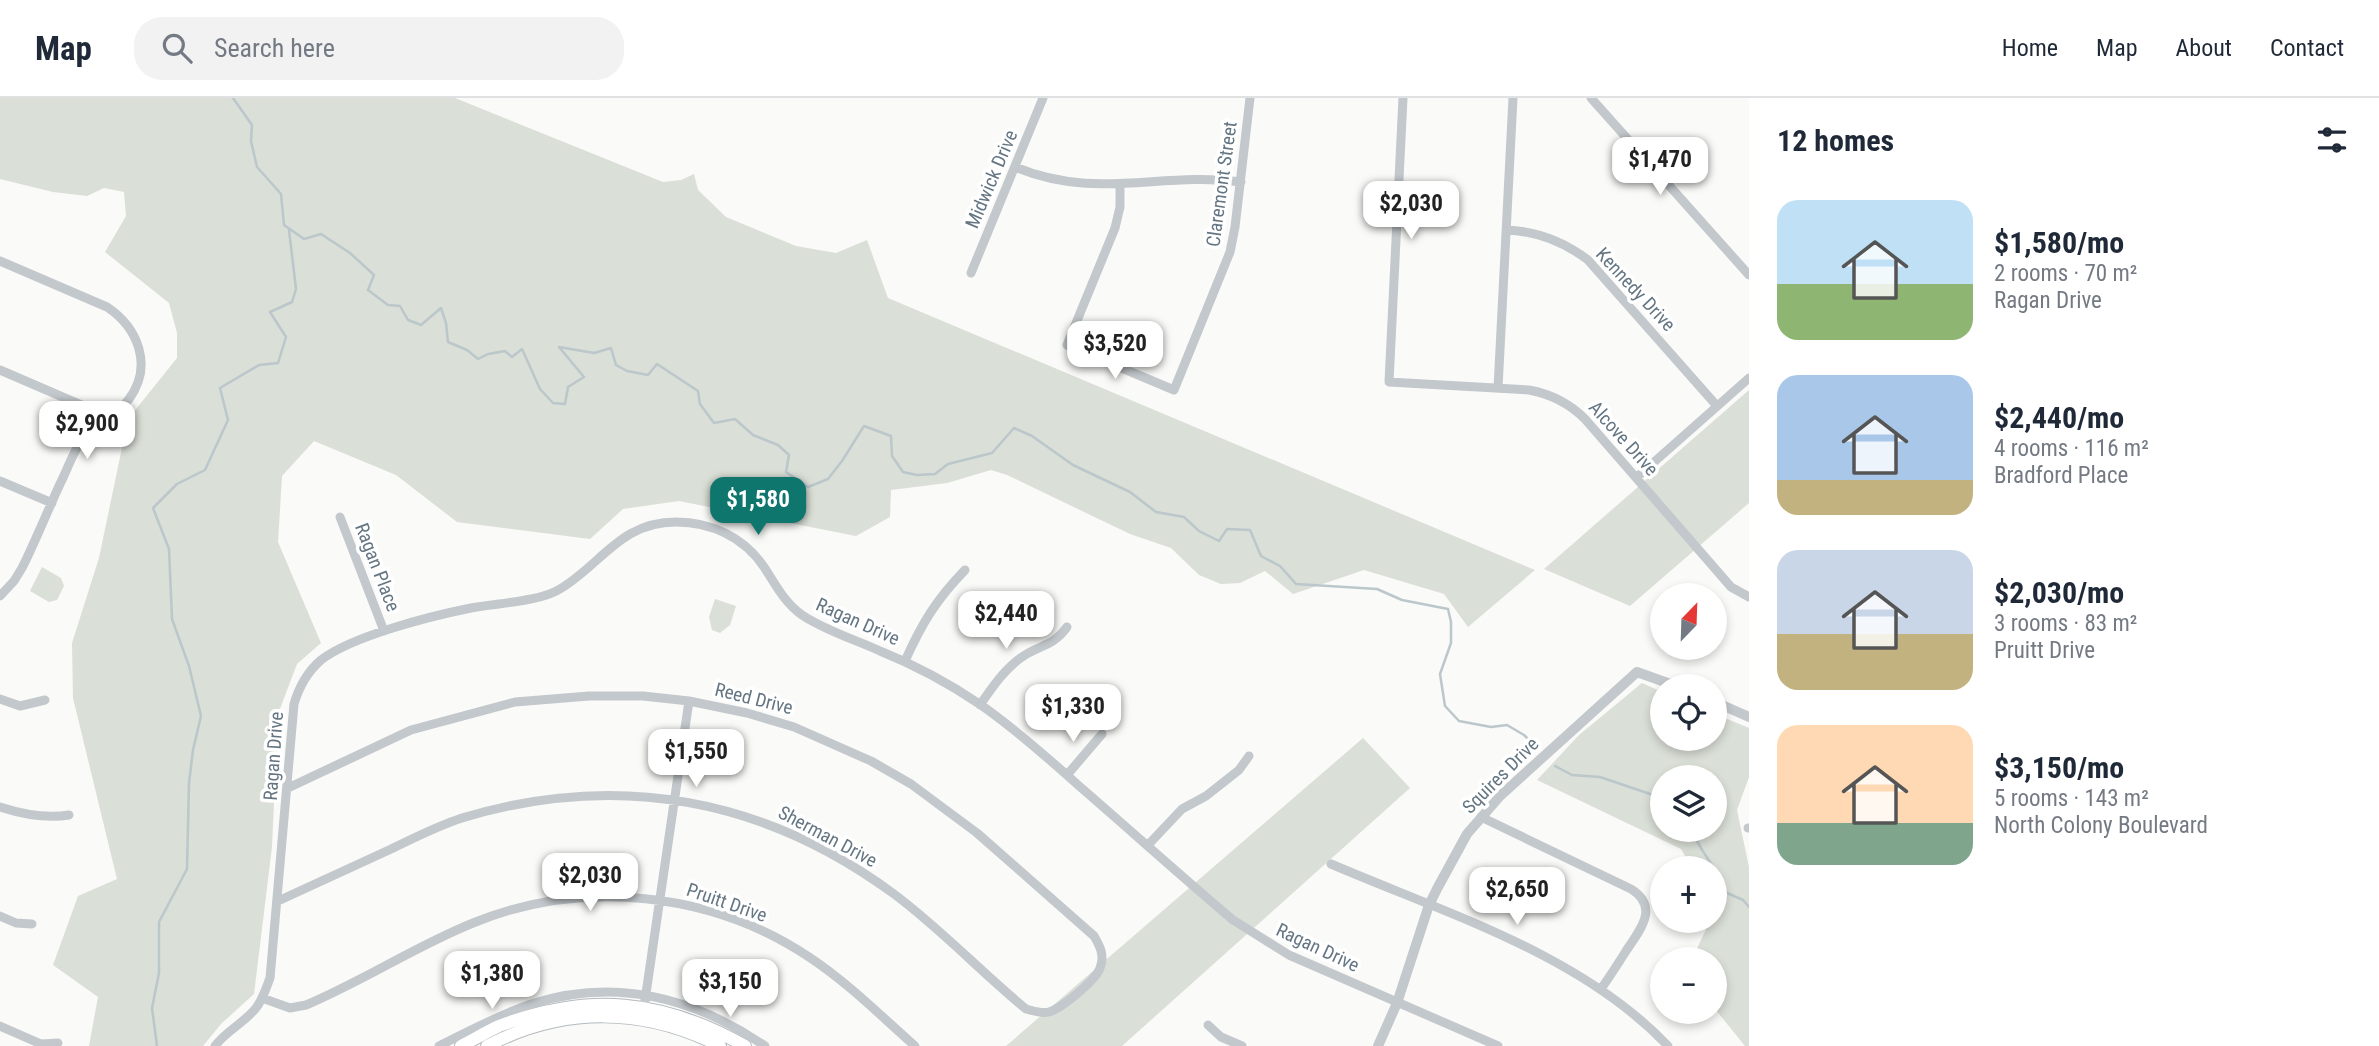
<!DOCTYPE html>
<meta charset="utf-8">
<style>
:root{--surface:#fff;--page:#f2f2f3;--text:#1f2937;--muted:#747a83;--line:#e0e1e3;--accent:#0f766e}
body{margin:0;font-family:"Roboto Condensed",sans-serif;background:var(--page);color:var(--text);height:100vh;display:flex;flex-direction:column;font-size:26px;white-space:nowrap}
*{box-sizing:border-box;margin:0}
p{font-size:23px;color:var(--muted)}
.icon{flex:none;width:38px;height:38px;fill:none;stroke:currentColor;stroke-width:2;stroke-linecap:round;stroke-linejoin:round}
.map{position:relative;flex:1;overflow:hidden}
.side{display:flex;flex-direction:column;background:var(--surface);width:630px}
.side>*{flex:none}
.needle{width:46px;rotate:23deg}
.buttons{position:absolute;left:1650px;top:485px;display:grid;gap:14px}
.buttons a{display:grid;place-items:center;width:77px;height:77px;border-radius:50%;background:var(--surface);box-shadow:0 4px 10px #0003;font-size:35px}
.price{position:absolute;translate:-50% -60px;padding:0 16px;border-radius:14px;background:#fff;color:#222;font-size:23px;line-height:46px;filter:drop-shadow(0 2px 4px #0008)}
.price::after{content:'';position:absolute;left:50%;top:42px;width:21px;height:16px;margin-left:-10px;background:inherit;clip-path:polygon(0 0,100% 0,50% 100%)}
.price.active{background:var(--accent);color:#fff}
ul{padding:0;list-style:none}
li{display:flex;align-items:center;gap:21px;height:175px;padding:0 28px}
li span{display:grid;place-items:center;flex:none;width:196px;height:140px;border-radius:21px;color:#555}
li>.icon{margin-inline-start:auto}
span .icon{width:84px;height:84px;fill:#fffc;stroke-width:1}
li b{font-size:30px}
h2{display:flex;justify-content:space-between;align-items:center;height:84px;padding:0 28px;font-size:30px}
header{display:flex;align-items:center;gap:42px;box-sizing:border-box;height:98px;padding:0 35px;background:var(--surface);border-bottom:2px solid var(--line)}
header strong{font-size:33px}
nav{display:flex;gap:38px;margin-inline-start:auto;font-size:24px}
.search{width:490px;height:63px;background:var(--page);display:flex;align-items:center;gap:18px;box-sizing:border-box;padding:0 24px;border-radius:28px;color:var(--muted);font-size:26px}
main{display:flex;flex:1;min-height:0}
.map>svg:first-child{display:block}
</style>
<header>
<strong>Map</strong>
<div class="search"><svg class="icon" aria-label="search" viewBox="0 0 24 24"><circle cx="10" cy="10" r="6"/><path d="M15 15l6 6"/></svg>Search here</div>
<nav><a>Home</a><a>Map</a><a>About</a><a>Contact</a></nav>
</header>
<main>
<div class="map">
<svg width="1749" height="948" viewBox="0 0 1749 948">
<rect width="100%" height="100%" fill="#fafaf8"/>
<path fill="#dadfd7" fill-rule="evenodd" d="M 0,0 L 455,0 L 663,84 L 681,82 L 694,76 L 698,92 L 726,119 L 796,148 L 836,155 L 867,142 L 888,200 L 1535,472 L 1468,529 L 1444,496 L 1364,472 L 1293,496 L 1265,473 L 1240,485 L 1221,486 L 1199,477 L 1171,450 L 1130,436 L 1007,377 L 991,372 L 947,385 L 891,392 L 890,419 L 856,438 L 679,403 L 623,411 L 590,441 L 457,424 L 396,377 L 314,343 L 282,378 L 278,444 L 321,545 L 297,566 L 278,616 L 272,749 L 254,896 L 221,926 L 203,948 L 89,948 L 98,899 L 53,867 L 78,798 L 117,781 L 73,600 L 72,545 L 99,460 L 128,321 L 177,260 L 177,235 L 169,205 L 105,154 L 126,118 L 124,94 L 104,90 L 87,98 L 53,94 L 0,81 Z
M 1749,292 L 1749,405 L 1630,508 L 1544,471 Z
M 42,469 L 61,480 L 64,488 L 57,502 L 49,504 L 30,493 Z
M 715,501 L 736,508 L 730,527 L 720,535 L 712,532 L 709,519 Z
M 1642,585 L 1662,594 L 1662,640 L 1715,640 L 1715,616 L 1749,630 L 1749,679 L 1737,712 L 1749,769 L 1749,948 L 1745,948 L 1715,911 L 1715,861 L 1692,861 L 1710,823 L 1715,822 L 1715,770 L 1692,770 L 1681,751 L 1537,682 L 1579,637 ZM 1662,679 L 1715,679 L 1715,732 L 1662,732 Z
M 1363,640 L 1410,690 L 1122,948 L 1006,948 Z"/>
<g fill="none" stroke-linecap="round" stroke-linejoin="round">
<path stroke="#bbc7cb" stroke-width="2.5" d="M 233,0 L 252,27 L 251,43 L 257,69 L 281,96 L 284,127 L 304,141 L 321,136 L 350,155 L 374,177 L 368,192 L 388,207 L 400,208 L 408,222 L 421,227 L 441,210 L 446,225 L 448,244 L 467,252 L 478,261 L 488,256 L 505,253 L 512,259 L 522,251 L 540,291 L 553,305 L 565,306 L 568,289 L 584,279 L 559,249 L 594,255 L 611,250 L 616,267 L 627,273 L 648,277 L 657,266 L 698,293 L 700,306 L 714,325 L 735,321 L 753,337 L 778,347 L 789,357 L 786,374 L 808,389 L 828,381 L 842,363 L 864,328 L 891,338 L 892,358 L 903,374 L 917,377 L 935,376 L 948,366 L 992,355 L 1014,330 L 1032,338 L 1073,367 L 1130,394 L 1156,414 L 1184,419 L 1199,433 L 1219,443 L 1227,431 L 1250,432 L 1261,458 L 1280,468 L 1296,486 L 1377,491 L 1402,502 L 1448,511 L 1451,524 L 1451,545 L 1440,576 L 1445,608 L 1459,623 L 1491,629 L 1507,627 L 1524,637 L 1534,647
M 1555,668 L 1572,677 L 1600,679 L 1662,700
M 1692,732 C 1701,757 1717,767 1725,794 L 1743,802 L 1749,809
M 157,948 L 152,910 L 159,875 L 159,824 L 187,771 L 189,685 L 193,652 L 201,618 L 189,568 L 172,521 L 169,451 L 153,410 L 177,386 L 205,372 L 228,322 L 220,290 L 259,267 L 278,265 L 286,239 L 270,214 L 292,204 L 296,191 L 289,132"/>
<defs>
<path id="secondary" d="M 461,948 C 473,942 486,934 499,928 C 589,894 662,901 745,948
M 487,948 C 563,908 644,909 720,948"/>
</defs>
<use href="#secondary" stroke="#b3babf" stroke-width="14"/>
<path stroke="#c3c8cc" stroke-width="9" d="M 1403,0 L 1389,284 L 1529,292 C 1551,296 1569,305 1585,321 L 1731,489 L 1749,499
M 1591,0 L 1749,177
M 1015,69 C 1096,103 1160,73 1241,84
M 1120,86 L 1120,109 L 1115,130 L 1067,247 L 1174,292 L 1230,154 L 1235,129 L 1250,0
M 1506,132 C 1537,133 1563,143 1588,162 L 1717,308
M 0,163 L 107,209 C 137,229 154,267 129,301 C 116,319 92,328 78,348 C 71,360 66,374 60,386 C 47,414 36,442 22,470 L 14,483 L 0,498
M 971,175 L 1043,0
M 0,272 L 109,319
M 1498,290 L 1513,0
M 1636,380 L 1749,280
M 0,383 L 52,405
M 340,419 L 384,533
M 905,563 C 922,525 936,502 965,472
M 0,601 L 20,608 L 45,602
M 980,607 C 993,588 1006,569 1025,557 C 1043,546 1053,548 1067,529
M 1067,677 L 1102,636
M 0,709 C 22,716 46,721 69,717
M 1481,719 L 1631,791 C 1660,809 1640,832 1626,853 C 1618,866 1610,878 1601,891
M 1748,730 L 1749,730
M 1148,747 L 1182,711 L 1206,698 L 1239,672 L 1249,658
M 1331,766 C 1445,815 1581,856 1668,948
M 278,803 C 315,786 352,769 389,752 C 412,741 437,728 462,720 C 617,673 764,700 894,796 C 941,831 981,874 1026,911 C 1034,913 1041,916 1049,914 C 1062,910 1096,882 1100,870 C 1105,858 1100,848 1094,838 L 977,735 L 911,686 L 871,663 L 794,629 L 747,615 L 689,603 L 643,598 L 589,598 L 515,604 L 411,632 L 288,690
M 0,818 L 16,825 L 32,826
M 262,900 L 290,910 L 306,907 C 363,883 416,848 473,825 C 582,780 712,794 809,859 C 847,884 881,918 915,948
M 644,909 L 689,603
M 1208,927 L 1221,939 L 1242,948
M 0,928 L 41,946 L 58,945
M 215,948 C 226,933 244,925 256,910 C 263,901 266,890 270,880 L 294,606 C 299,589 307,574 321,562 C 352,538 431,518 471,510 C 496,505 539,504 560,491 C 602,466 620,424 676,424 C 711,424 744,439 764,469 C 776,487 784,504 802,517 C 826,533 854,541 880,553 C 915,567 950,586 981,607 C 1015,631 1047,659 1078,687 C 1130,732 1181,778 1233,822 L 1289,857 L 1498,948
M 439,948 C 469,933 499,917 531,906 C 616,879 693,899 765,948"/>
<path stroke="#c3c8cc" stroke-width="10" d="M 1715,604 L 1749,619
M 1378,948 L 1397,905 L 1429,807 L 1438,789 L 1467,736 L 1500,698 L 1637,574 L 1676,588"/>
<use href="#secondary" stroke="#fff" stroke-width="12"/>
</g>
<g text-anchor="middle" stroke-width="7" stroke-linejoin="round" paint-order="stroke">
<g font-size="19" fill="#657683" stroke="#fff">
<text transform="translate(991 81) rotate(-67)" y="7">Midwick Drive</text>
<text transform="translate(1221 86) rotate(-82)" y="7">Claremont Street</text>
<text transform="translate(1636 191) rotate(47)" y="7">Kennedy Drive</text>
<text transform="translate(1624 340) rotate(48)" y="7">Alcove Drive</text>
<text transform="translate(378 469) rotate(69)" y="7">Ragan Place</text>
<text transform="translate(858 523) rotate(24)" y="7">Ragan Drive</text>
<text transform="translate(754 600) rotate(14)" y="7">Reed Drive</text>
<text transform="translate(273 658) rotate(-86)" y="7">Ragan Drive</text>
<text transform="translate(1500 677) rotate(-45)" y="7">Squires Drive</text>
<text transform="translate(828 738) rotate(28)" y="7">Sherman Drive</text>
<text transform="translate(727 804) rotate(19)" y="7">Pruitt Drive</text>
<text transform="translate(1318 849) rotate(25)" y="7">Ragan Drive</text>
</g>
</g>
</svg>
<div class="buttons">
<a><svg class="needle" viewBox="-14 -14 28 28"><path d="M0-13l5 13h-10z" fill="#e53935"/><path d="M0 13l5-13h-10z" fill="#747a83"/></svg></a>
<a><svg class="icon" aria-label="locate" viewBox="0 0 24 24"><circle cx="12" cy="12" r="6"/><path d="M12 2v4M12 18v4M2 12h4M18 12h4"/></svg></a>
<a><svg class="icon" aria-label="layers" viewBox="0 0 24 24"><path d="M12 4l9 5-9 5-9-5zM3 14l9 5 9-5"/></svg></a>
<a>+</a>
<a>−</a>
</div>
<b class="price" style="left:1660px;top:99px">$1,470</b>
<b class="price" style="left:1411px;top:143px">$2,030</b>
<b class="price" style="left:1115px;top:283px">$3,520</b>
<b class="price" style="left:87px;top:363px">$2,900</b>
<b class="price active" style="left:758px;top:439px">$1,580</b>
<b class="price" style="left:1006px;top:553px">$2,440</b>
<b class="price" style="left:1073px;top:646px">$1,330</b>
<b class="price" style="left:696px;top:691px">$1,550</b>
<b class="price" style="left:590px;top:815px">$2,030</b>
<b class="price" style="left:1517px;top:829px">$2,650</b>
<b class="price" style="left:492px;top:913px">$1,380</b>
<b class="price" style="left:730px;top:921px">$3,150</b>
</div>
<section class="side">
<h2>12 homes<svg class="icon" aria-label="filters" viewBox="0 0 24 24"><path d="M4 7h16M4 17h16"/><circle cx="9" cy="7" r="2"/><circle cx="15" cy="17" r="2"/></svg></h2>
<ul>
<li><span style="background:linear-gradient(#bfe0f5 60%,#8fb573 0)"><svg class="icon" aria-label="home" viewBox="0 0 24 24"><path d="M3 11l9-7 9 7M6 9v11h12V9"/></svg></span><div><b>$1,580/mo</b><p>2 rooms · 70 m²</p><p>Ragan Drive</p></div></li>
<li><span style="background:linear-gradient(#a9c7e8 75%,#c2b280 0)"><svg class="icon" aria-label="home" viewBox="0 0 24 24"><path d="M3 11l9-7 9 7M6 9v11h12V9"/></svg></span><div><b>$2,440/mo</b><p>4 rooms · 116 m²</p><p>Bradford Place</p></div></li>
<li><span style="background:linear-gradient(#c9d6e8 60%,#c2b280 0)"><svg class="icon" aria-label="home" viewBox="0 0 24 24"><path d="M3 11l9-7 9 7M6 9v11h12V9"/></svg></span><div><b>$2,030/mo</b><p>3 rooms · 83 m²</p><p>Pruitt Drive</p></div></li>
<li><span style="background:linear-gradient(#ffd9b3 70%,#7fa58c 0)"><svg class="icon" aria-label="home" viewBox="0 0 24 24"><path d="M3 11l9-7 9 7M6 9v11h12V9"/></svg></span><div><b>$3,150/mo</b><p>5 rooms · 143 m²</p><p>North Colony Boulevard</p></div></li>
</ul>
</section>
</main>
